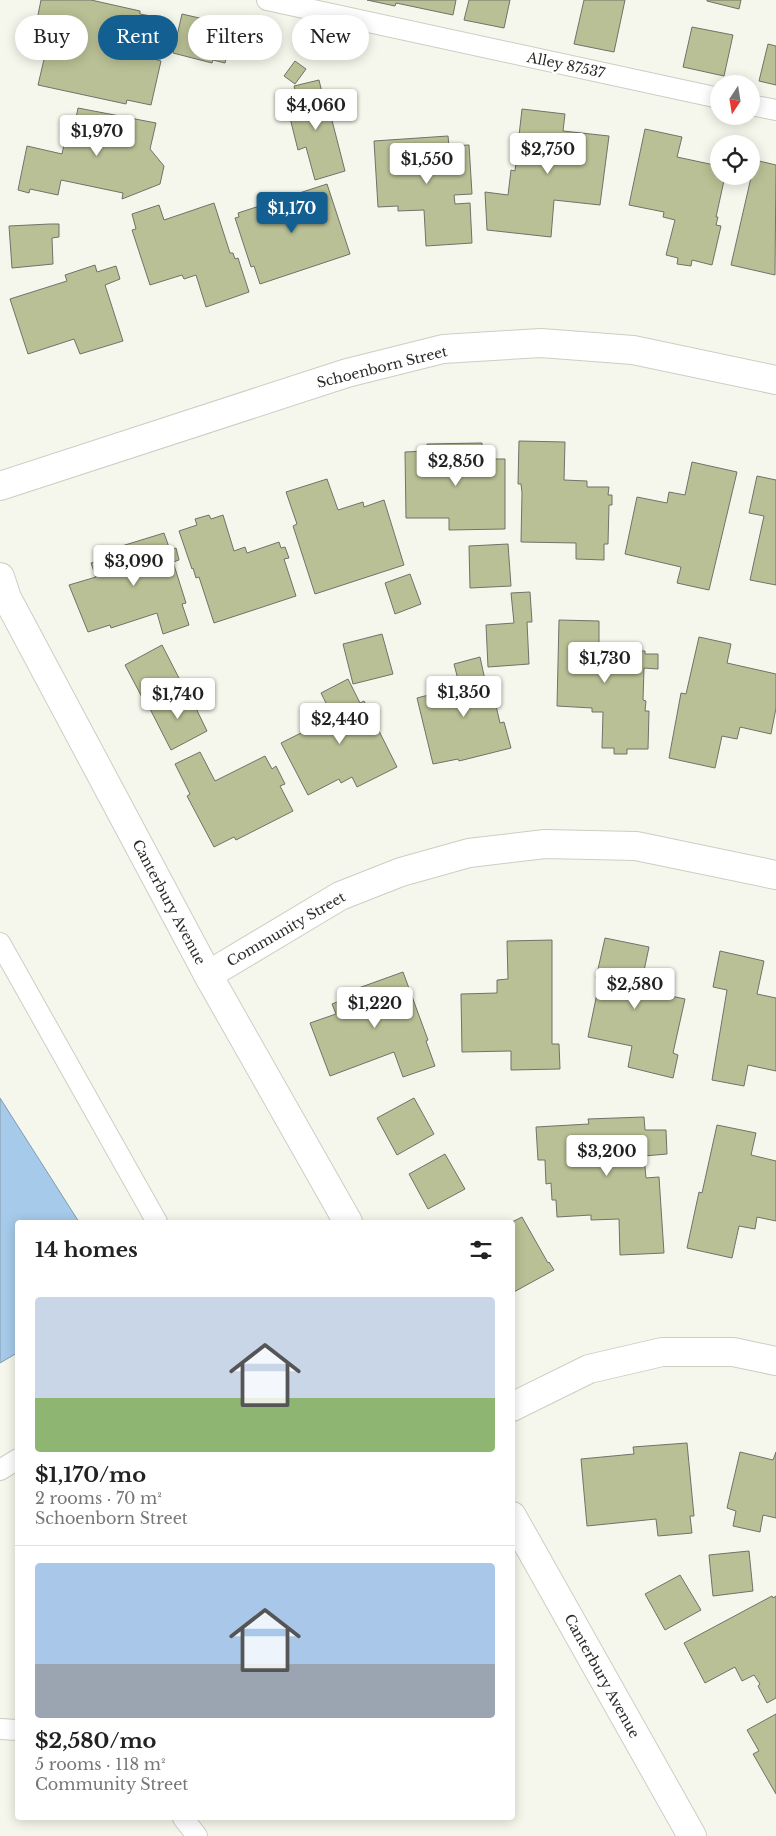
<!DOCTYPE html>
<meta charset="utf-8">
<style>
:root{--surface:#fff;--page:#f6f6f6;--text:#222;--muted:#767676;--line:#e0e0e0;--accent:#145f92}
body{margin:0;font-family:"Libre Baskerville",serif;background:var(--page);color:var(--text);height:100vh;display:flex;flex-direction:column;font-size:19px;white-space:nowrap}
*{box-sizing:border-box;margin:0}
p{font-size:16px;color:var(--muted)}
.icon{flex:none;width:28px;height:28px;fill:none;stroke:currentColor;stroke-width:2;stroke-linecap:round;stroke-linejoin:round}
.map{position:relative;flex:1;overflow:hidden}
.panel{position:absolute;left:15px;top:1220px;width:500px;height:600px;display:flex;flex-direction:column;background:var(--surface);border-radius:5px;box-shadow:0 2px 12px #0003}
.panel>*{flex:none}
.hud{position:absolute;left:15px;top:15px;width:500px;height:45px;display:flex;gap:10px}
.needle{width:32px;rotate:192deg}
.tools{position:absolute;left:710px;top:75px;display:grid;gap:10px}
.tools a{display:grid;place-items:center;width:50px;height:50px;border-radius:50%;background:var(--surface);box-shadow:0 2px 12px #0003;font-size:25px}
.price{position:absolute;translate:-50% -42px;padding:0 11px;border-radius:5px;background:#fff;color:#222;font-size:16px;line-height:32px;filter:drop-shadow(0 1px 2px #0008)}
.price::after{content:'';position:absolute;left:50%;top:30px;width:15px;height:11px;margin-left:-8px;background:inherit;clip-path:polygon(0 0,100% 0,50% 100%)}
.price.current{background:var(--accent);color:#fff}
ul{padding:0;list-style:none}
li{display:grid;align-content:center;gap:10px;height:265px;padding:0 20px}
li+li{border-top:1px solid var(--line)}
li span{display:grid;place-items:center;height:155px;border-radius:5px;color:#555}
li>.icon{margin-inline-start:auto}
span .icon{width:90px;height:90px;fill:#fffc;stroke-width:1}
li b{font-size:21px}
h2{display:flex;justify-content:space-between;align-items:center;height:60px;padding:0 20px;font-size:21px}
.chip{padding:0 18px;border-radius:22px;background:var(--surface);box-shadow:0 2px 12px #0003;font-size:18px;line-height:45px}
.chip.current{background:var(--accent);color:#fff}
.map>svg:first-child{display:block}
</style>
<div class="map">
<svg width="776" height="1836" viewBox="0 0 776 1836">
<rect width="100%" height="100%" fill="#f5f7ec"/>
<path fill="#a6cae9" stroke="#819aaf" d="M 0,1098 L 79,1222 L 18,1222 L 17,1353 L 0,1363 Z"/>
<path fill="#b9c095" stroke="#717269" d="M 41,0 L 91,0 L 140,11 L 140,14 L 162,18 L 154,59 L 161,61 L 151,105 L 127,100 L 126,104 L 38,85 L 46,51 L 41,50 L 44,37 L 34,35 Z
M 367,0 L 456,0 L 453,15 L 396,3 L 395,6 Z
M 469,0 L 510,0 L 504,28 L 464,20 Z
M 584,0 L 625,0 L 614,52 L 574,44 Z
M 707,0 L 741,0 L 739,9 L 707,1 Z
M 182,14 L 234,26 L 225,63 L 213,60 L 212,63 L 173,53 Z
M 692,27 L 733,35 L 724,76 L 683,67 Z
M 768,44 L 776,46 L 776,85 L 759,81 Z
M 295,61 L 306,69 L 295,84 L 284,76 Z
M 319,80 L 324,101 L 327,101 L 345,171 L 315,180 L 306,147 L 298,150 L 288,110 L 300,107 L 294,86 Z
M 78,108 L 156,123 L 150,149 L 164,166 L 160,184 L 122,199 L 123,193 L 61,180 L 58,195 L 30,189 L 29,193 L 18,190 L 27,146 L 62,154 L 68,127 L 74,128 Z
M 522,109 L 565,114 L 563,131 L 609,136 L 600,205 L 554,200 L 551,237 L 487,230 L 485,192 L 508,195 L 511,170 L 515,171 Z
M 645,129 L 682,137 L 677,157 L 719,166 L 719,176 L 725,176 L 716,217 L 718,217 L 716,225 L 721,226 L 712,265 L 692,260 L 691,266 L 677,264 L 678,258 L 666,255 L 675,220 L 663,217 L 664,212 L 629,205 Z
M 448,136 L 449,146 L 469,145 L 472,194 L 454,195 L 455,204 L 470,203 L 472,243 L 426,246 L 424,210 L 398,211 L 398,206 L 378,207 L 374,141 Z
M 755,160 L 776,165 L 775,275 L 731,265 Z
M 327,184 L 350,254 L 260,284 L 254,266 L 251,267 L 235,218 L 239,217 L 238,213 Z
M 214,203 L 230,253 L 233,253 L 235,259 L 238,258 L 249,292 L 206,307 L 196,275 L 184,279 L 182,275 L 150,285 L 132,230 L 136,229 L 132,214 L 159,205 L 164,220 Z
M 50,224 L 59,224 L 59,237 L 52,238 L 53,264 L 12,268 L 9,226 Z
M 95,265 L 97,272 L 116,266 L 120,279 L 105,285 L 123,341 L 80,354 L 74,339 L 28,354 L 10,299 L 67,281 L 65,275 Z
M 519,441 L 565,442 L 564,480 L 587,481 L 587,487 L 609,487 L 608,495 L 612,495 L 612,505 L 609,505 L 608,544 L 604,544 L 604,560 L 576,559 L 576,543 L 521,542 L 522,493 L 521,484 L 518,484 Z
M 482,443 L 482,459 L 505,459 L 505,529 L 449,530 L 449,518 L 406,518 L 405,452 L 427,451 L 427,444 Z
M 692,462 L 737,472 L 709,590 L 677,583 L 681,567 L 625,554 L 637,497 L 667,503 L 669,492 L 685,495 Z
M 757,476 L 776,480 L 776,585 L 750,580 L 764,516 L 749,513 Z
M 327,479 L 338,510 L 363,502 L 364,507 L 384,500 L 404,565 L 315,594 L 293,526 L 297,524 L 286,492 Z
M 209,515 L 211,519 L 223,515 L 234,551 L 245,547 L 247,553 L 279,542 L 281,548 L 285,547 L 289,558 L 284,559 L 296,596 L 214,623 L 199,577 L 196,578 L 193,568 L 192,569 L 179,531 L 197,525 L 195,519 Z
M 164,533 L 170,550 L 176,548 L 179,560 L 173,562 L 186,603 L 182,604 L 189,625 L 163,634 L 157,613 L 111,628 L 110,625 L 88,632 L 69,585 L 96,577 L 91,563 L 114,556 L 112,549 Z
M 508,544 L 511,586 L 470,588 L 469,546 Z
M 410,574 L 421,604 L 395,614 L 385,583 Z
M 530,592 L 532,622 L 527,622 L 529,664 L 488,667 L 486,625 L 514,623 L 511,593 Z
M 559,620 L 599,621 L 599,650 L 645,651 L 645,654 L 658,654 L 658,669 L 644,668 L 643,700 L 646,701 L 645,711 L 649,711 L 648,749 L 627,749 L 627,754 L 614,754 L 614,748 L 602,748 L 603,712 L 592,712 L 592,708 L 557,706 Z
M 382,634 L 393,674 L 353,684 L 343,644 Z
M 699,637 L 731,644 L 727,663 L 776,674 L 776,708 L 771,734 L 740,727 L 737,739 L 722,736 L 715,768 L 669,758 L 681,693 L 686,694 Z
M 162,645 L 181,682 L 144,701 L 125,665 Z
M 480,657 L 485,680 L 490,680 L 500,723 L 504,722 L 511,748 L 459,761 L 458,759 L 433,764 L 417,698 L 460,687 L 454,664 Z
M 348,679 L 360,703 L 364,701 L 397,767 L 357,787 L 352,777 L 341,783 L 339,779 L 308,795 L 281,743 L 333,717 L 321,693 Z
M 189,694 L 207,731 L 171,750 L 148,705 L 168,695 L 172,703 Z
M 200,752 L 215,781 L 265,756 L 272,769 L 276,766 L 285,784 L 280,786 L 293,811 L 236,840 L 234,837 L 214,847 L 187,796 L 190,794 L 175,764 Z
M 605,938 L 649,947 L 641,985 L 653,987 L 652,992 L 685,999 L 673,1053 L 678,1055 L 673,1078 L 628,1067 L 632,1046 L 588,1037 L 600,979 L 596,978 Z
M 552,940 L 552,1044 L 559,1044 L 560,1069 L 511,1070 L 511,1051 L 462,1052 L 461,994 L 497,993 L 497,980 L 508,979 L 507,941 Z
M 720,951 L 764,961 L 757,994 L 776,998 L 776,1071 L 748,1065 L 744,1086 L 712,1080 L 727,990 L 713,987 Z
M 403,972 L 428,1040 L 426,1041 L 435,1066 L 403,1077 L 394,1052 L 330,1076 L 310,1023 L 336,1014 L 332,1004 L 355,995 L 353,990 Z
M 414,1098 L 434,1134 L 397,1155 L 377,1118 Z
M 644,1117 L 645,1130 L 666,1130 L 667,1154 L 644,1156 L 646,1178 L 659,1177 L 664,1253 L 620,1255 L 619,1219 L 591,1220 L 591,1215 L 557,1217 L 556,1200 L 552,1200 L 551,1183 L 546,1184 L 545,1160 L 538,1160 L 536,1127 L 589,1124 L 588,1119 Z
M 717,1125 L 756,1133 L 751,1155 L 776,1161 L 776,1221 L 757,1217 L 755,1229 L 739,1226 L 732,1258 L 687,1248 L 699,1192 L 702,1193 Z
M 445,1154 L 465,1189 L 428,1209 L 409,1174 Z
M 522,1217 L 548,1263 L 549,1262 L 554,1270 L 512,1293 L 512,1222 Z
M 687,1443 L 694,1516 L 690,1516 L 692,1533 L 658,1536 L 656,1519 L 587,1526 L 581,1459 L 634,1454 L 633,1447 Z
M 740,1452 L 773,1460 L 776,1452 L 776,1518 L 763,1515 L 760,1532 L 733,1526 L 736,1511 L 727,1508 Z
M 749,1551 L 753,1591 L 713,1596 L 709,1555 Z
M 680,1575 L 701,1610 L 665,1630 L 645,1594 Z
M 772,1596 L 773,1598 L 776,1596 L 776,1698 L 767,1703 L 758,1686 L 760,1684 L 754,1675 L 742,1681 L 735,1667 L 705,1683 L 684,1643 Z
M 776,1714 L 776,1794 L 753,1754 L 759,1751 L 747,1730 Z"/>
<g fill="none" stroke-linecap="round" stroke-linejoin="round">
<defs>
<path id="lane" d="M 267,0 L 719,98
M 751,105 L 776,110
M 0,943 L 157,1222
M 0,1470 L 18,1459
M 0,1729 L 18,1730
M 183,1818 L 197,1836"/>
<path id="street" d="M 0,486 L 347,373 L 443,349 L 541,343 L 633,350 L 776,380
M 0,577 L 7,598 L 208,975 L 348,1222
M 208,975 L 340,896 L 401,872 L 469,853 L 545,844 L 636,846 L 776,875
M 512,1407 L 589,1369 L 662,1352 L 733,1352 L 776,1361
M 512,1516 L 692,1836"/>
</defs>
<use href="#lane" stroke="#cccec4" stroke-width="22"/>
<use href="#street" stroke="#cccec4" stroke-width="30"/>
<use href="#lane" stroke="#fff" stroke-width="20"/>
<use href="#street" stroke="#fff" stroke-width="28"/>
</g>
<g text-anchor="middle" stroke-width="5" stroke-linejoin="round" paint-order="stroke">
<g font-size="14" fill="#2a2b27" stroke="#fff">
<text transform="translate(566 65) rotate(12)" y="5">Alley 87537</text>
<text transform="translate(382 367) rotate(-14)" y="5">Schoenborn Street</text>
<text transform="translate(169 902) rotate(62)" y="5">Canterbury Avenue</text>
<text transform="translate(286 929) rotate(-30)" y="5">Community Street</text>
<text transform="translate(602 1676) rotate(61)" y="5">Canterbury Avenue</text>
</g>
</g>
</svg>
<div class="tools">
<a><svg class="needle" viewBox="-14 -14 28 28"><path d="M0-13l5 13h-10z" fill="#e53935"/><path d="M0 13l5-13h-10z" fill="#767676"/></svg></a>
<a><svg class="icon" aria-label="locate" viewBox="0 0 24 24"><circle cx="12" cy="12" r="6"/><path d="M12 2v4M12 18v4M2 12h4M18 12h4"/></svg></a>
</div>
<b class="price" style="left:316px;top:131px">$4,060</b>
<b class="price" style="left:97px;top:157px">$1,970</b>
<b class="price" style="left:548px;top:175px">$2,750</b>
<b class="price" style="left:427px;top:185px">$1,550</b>
<b class="price current" style="left:292px;top:234px">$1,170</b>
<b class="price" style="left:456px;top:487px">$2,850</b>
<b class="price" style="left:134px;top:587px">$3,090</b>
<b class="price" style="left:605px;top:684px">$1,730</b>
<b class="price" style="left:464px;top:718px">$1,350</b>
<b class="price" style="left:178px;top:720px">$1,740</b>
<b class="price" style="left:340px;top:745px">$2,440</b>
<b class="price" style="left:635px;top:1010px">$2,580</b>
<b class="price" style="left:375px;top:1029px">$1,220</b>
<b class="price" style="left:607px;top:1177px">$3,200</b>
<div class="hud">
<a class="chip">Buy</a>
<a class="chip current">Rent</a>
<a class="chip">Filters</a>
<a class="chip">New</a>
</div>
<section class="panel">
<h2>14 homes<svg class="icon" aria-label="filters" viewBox="0 0 24 24"><path d="M4 7h16M4 17h16"/><circle cx="9" cy="7" r="2"/><circle cx="15" cy="17" r="2"/></svg></h2>
<ul>
<li><span style="background:linear-gradient(#c9d6e8 65%,#8fb573 0)"><svg class="icon" aria-label="home" viewBox="0 0 24 24"><path d="M3 11l9-7 9 7M6 9v11h12V9"/></svg></span><div><b>$1,170/mo</b><p>2 rooms · 70 m²</p><p>Schoenborn Street</p></div></li>
<li><span style="background:linear-gradient(#a9c7e8 65%,#9aa5b1 0)"><svg class="icon" aria-label="home" viewBox="0 0 24 24"><path d="M3 11l9-7 9 7M6 9v11h12V9"/></svg></span><div><b>$2,580/mo</b><p>5 rooms · 118 m²</p><p>Community Street</p></div></li>
</ul>
</section>
</div>
